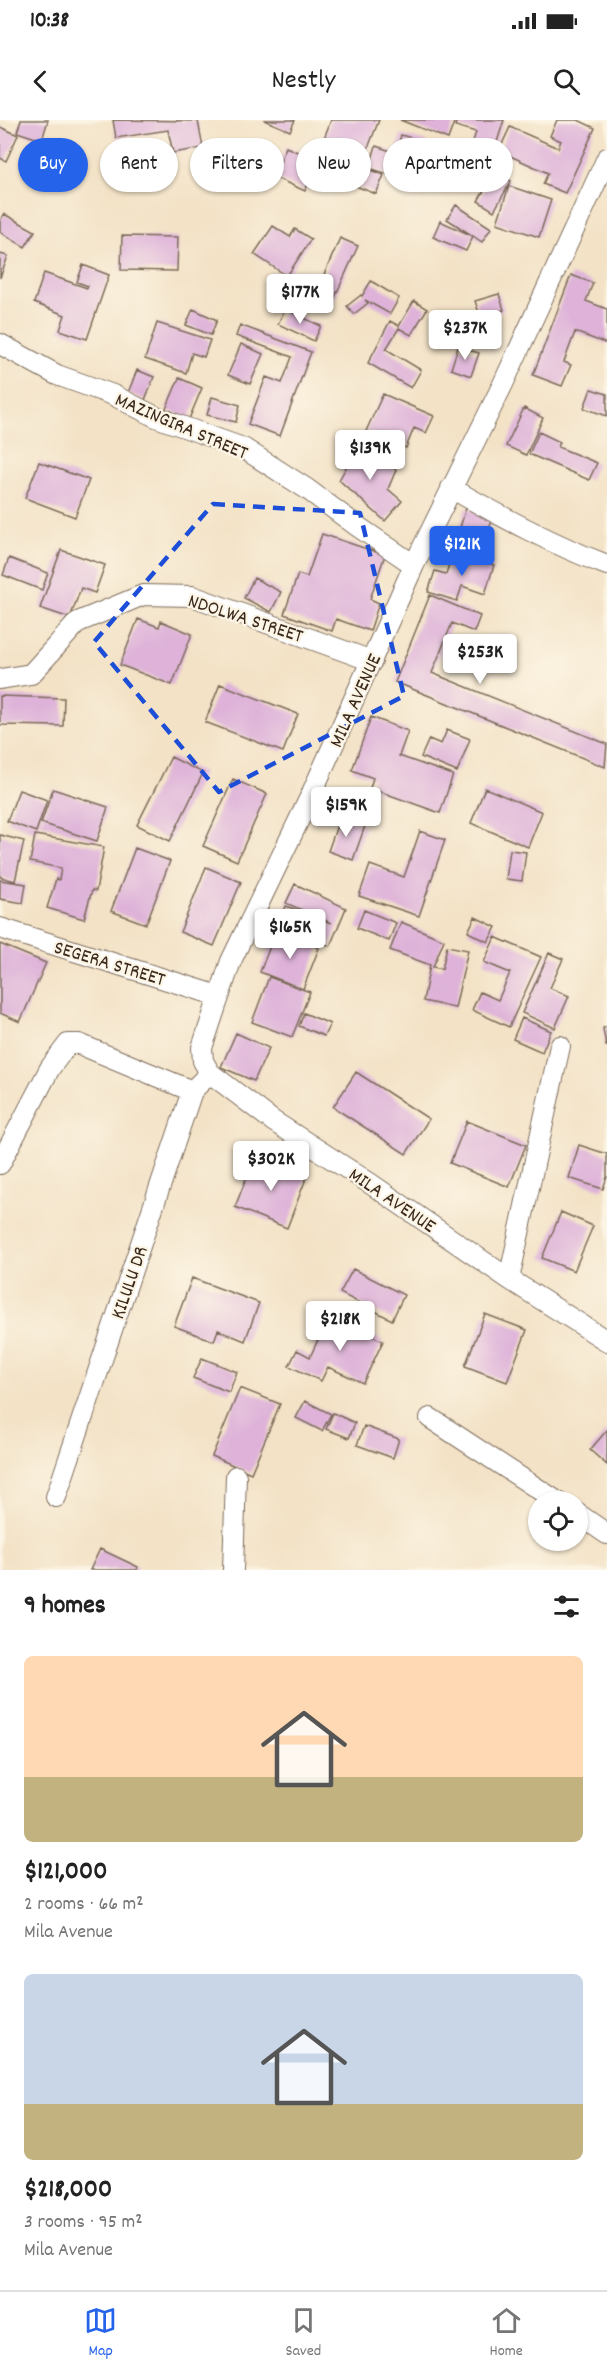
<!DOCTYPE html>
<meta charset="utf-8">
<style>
:root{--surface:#fff;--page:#f2f2f2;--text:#222;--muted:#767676;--line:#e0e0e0;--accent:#2563eb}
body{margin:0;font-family:Dekko,sans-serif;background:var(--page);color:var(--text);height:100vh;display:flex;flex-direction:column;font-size:22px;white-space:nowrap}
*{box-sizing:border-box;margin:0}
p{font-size:20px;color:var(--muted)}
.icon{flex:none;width:33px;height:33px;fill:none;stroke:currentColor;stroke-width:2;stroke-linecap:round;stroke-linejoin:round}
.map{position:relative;height:1450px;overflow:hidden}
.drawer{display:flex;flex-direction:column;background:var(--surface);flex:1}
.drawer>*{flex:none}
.hud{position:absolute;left:18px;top:18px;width:572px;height:54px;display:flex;gap:12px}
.buttons{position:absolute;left:528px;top:1371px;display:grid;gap:12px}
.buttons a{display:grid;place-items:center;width:60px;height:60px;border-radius:50%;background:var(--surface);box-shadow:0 2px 4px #0004;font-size:30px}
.price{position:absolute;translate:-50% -51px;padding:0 14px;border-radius:6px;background:#fff;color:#222;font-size:20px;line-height:39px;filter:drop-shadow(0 2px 3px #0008)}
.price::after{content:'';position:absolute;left:50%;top:36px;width:18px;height:14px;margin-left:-9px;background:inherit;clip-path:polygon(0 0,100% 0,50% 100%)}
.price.current{background:var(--accent);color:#fff}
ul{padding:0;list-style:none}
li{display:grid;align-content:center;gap:12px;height:318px;padding:0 24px}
li span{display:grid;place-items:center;height:186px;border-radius:9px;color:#555}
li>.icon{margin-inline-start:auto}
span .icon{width:108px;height:108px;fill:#fffc;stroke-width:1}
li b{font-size:26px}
h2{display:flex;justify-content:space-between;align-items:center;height:72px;padding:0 24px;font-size:26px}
.chip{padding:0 21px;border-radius:27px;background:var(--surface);box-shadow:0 2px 4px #0004;font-size:21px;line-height:54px}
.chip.current{background:var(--accent);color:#fff}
.status{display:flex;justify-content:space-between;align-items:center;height:42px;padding:0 30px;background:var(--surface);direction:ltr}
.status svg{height:16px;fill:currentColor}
header{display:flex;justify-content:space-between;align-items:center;height:78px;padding:0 24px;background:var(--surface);font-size:27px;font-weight:600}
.tabs{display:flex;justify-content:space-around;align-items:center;height:84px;border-top:2px solid var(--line);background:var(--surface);font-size:16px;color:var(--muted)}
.tabs a{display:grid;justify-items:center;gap:3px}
.tabs .current{color:var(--accent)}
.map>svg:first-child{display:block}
</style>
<div class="status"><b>10:38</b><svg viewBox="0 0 49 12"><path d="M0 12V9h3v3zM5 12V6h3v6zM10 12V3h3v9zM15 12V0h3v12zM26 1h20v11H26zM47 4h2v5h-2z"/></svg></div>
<header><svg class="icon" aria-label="back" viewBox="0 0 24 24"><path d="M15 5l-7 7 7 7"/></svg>Nestly<svg class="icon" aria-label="search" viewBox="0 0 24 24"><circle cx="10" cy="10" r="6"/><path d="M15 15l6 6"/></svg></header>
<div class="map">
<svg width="607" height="1450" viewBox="0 0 607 1450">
<rect width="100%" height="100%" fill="#fcf5e5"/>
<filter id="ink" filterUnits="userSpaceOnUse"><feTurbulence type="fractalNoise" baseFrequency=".0167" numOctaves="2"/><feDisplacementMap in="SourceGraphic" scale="12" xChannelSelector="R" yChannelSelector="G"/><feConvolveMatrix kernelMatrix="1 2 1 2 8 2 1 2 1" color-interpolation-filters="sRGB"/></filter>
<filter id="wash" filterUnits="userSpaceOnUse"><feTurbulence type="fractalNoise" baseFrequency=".008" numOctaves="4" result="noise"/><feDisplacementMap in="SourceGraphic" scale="24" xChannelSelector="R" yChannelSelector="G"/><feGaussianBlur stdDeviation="1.35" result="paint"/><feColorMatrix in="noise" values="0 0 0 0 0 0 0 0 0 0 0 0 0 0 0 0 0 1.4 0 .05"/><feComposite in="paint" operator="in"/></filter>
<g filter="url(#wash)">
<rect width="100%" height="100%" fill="#f3e2c6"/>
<g id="blocks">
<path fill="#deb2d9" d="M 21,0 L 48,0 L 42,20 L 17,12 Z
M 113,0 L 198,1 L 203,28 L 173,33 L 168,10 L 116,18 Z
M 264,0 L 295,0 L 290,11 Z
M 331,0 L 379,0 L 361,46 L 384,55 L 376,74 L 320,52 L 329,29 L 321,26 Z
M 400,0 L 455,0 L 448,19 Z
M 457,0 L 504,0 L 491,41 L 469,34 L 476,12 L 455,6 Z
M 557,0 L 578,0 L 595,8 L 565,73 L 543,64 L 548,53 L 499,31 L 510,7 L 558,28 L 561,21 L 550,16 Z
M 0,7 L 18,15 L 6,41 L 0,38 Z
M 401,15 L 426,22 L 422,37 L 397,30 Z
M 376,26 L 435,46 L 428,67 L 369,48 Z
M 286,27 L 318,41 L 305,71 L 274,57 Z
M 495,52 L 511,61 L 494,91 L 478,81 Z
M 509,66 L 551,80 L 539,117 L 497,103 Z
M 456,85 L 491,108 L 482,122 L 473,116 L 466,131 L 433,117 L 440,101 L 473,116 L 447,99 Z
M 4,94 L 35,111 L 25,127 L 0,112 L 0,101 Z
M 273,106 L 290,117 L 295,109 L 311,119 L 287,156 L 254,134 Z
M 122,116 L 178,117 L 177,151 L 121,150 Z
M 340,118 L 358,126 L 330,188 L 313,180 Z
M 0,134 L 8,136 L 0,158 Z
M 83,145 L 109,155 L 87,219 L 60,210 L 65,195 L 34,183 L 44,153 L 87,168 L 88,166 L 77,162 Z
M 571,155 L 593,163 L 586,181 L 607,189 L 607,224 L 575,212 L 564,242 L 571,245 L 562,266 L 533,255 Z
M 371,161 L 399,178 L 390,194 L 365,180 L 368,183 L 354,194 L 347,186 L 361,175 L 362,176 Z
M 277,163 L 298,174 L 292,186 L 271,175 Z
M 499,174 L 504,190 L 494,193 L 499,211 L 469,220 L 462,198 L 479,193 L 475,181 Z
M 414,181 L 427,189 L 411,215 L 399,208 L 386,229 L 421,250 L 411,268 L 368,243 L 390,201 L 399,206 Z
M 193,189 L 217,200 L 211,215 L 186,205 Z
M 285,189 L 321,206 L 314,221 L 278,204 Z
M 157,203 L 210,220 L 204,237 L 192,233 L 186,253 L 145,239 Z
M 240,205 L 311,232 L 280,316 L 248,304 L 266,257 L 282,263 L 292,237 L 236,216 Z
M 241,224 L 263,234 L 250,264 L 228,255 Z
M 458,227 L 479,233 L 471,256 L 451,249 Z
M 137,250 L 154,257 L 145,280 L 128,273 Z
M 179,258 L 202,268 L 189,299 L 166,289 Z
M 591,269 L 607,274 L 607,296 L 584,288 Z
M 383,274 L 434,296 L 426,313 L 414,308 L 406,328 L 366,311 Z
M 212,277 L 240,285 L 236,302 L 207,295 Z
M 524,288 L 543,298 L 526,335 L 506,326 Z
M 539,312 L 560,322 L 558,327 L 597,343 L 589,360 L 529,334 Z
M 356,323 L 396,350 L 388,369 L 402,381 L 385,401 L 339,360 L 349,342 L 342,338 Z
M 39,342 L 89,360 L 75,397 L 25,378 Z
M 466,388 L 493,397 L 485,422 L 458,414 Z
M 322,414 L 385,435 L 370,479 L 379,483 L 370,511 L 336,499 L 332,511 L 284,494 L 298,454 L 307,457 Z
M 61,430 L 105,445 L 95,473 L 81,468 L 70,498 L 40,488 Z
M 453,432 L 494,445 L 485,474 L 462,466 L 457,481 L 428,472 L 435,451 L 446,454 Z
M 9,438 L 48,453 L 42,470 L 3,455 Z
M 254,458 L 281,472 L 271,492 L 244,478 Z
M 430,475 L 480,496 L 474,512 L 452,503 L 432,553 L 607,624 L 605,647 L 395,562 Z
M 138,499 L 159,507 L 161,501 L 192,514 L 172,565 L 120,545 Z
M 220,564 L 298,594 L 283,632 L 205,602 Z
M 0,576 L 64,578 L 63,606 L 0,605 Z
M 371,597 L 408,611 L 399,636 L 453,655 L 440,693 L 370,668 L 373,658 L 352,650 Z
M 447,610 L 470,619 L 457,652 L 421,637 L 429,619 L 441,624 Z
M 171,637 L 203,653 L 170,721 L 137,705 Z
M 233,659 L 267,674 L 237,741 L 203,726 Z
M 485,668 L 542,692 L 528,727 L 471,703 Z
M 53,669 L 108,687 L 97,721 L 41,703 Z
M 19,670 L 47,680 L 36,712 L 7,701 Z
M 340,697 L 365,706 L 353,740 L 328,731 Z
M 420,711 L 445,720 L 419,796 L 359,776 L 370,745 L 404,757 Z
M 0,715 L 24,721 L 15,761 L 0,757 Z
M 35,715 L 104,727 L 96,771 L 92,770 L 84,799 L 47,788 L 56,759 L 59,760 L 61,748 L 30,742 Z
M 135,728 L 170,741 L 146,804 L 111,791 Z
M 510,730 L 526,732 L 522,761 L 506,759 Z
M 206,747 L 241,762 L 214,826 L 180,812 Z
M 0,760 L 26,764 L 23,783 L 0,779 Z
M 295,764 L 346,788 L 330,826 L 278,806 L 286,786 L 331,803 L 286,783 Z
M 364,790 L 396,803 L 389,821 L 357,808 Z
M 475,797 L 496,807 L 488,822 L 468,812 Z
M 401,802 L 444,820 L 433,847 L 442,849 L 447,826 L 468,830 L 455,888 L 423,881 L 430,845 L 390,830 Z
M 276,811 L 319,828 L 303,869 L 260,852 Z
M 495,817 L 541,837 L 509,907 L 472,890 L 480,872 L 498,880 L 510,853 L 484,842 Z
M 0,824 L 46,843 L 20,902 L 0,893 Z
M 549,833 L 563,839 L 550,868 L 569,876 L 555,908 L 522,893 Z
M 269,857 L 310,872 L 292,917 L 252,902 Z
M 304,893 L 330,904 L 324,916 L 299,906 Z
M 522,898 L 551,911 L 542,932 L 513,919 Z
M 607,907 L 607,926 L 606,926 L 603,908 Z
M 236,913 L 269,928 L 254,961 L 221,947 Z
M 356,952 L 429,999 L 406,1034 L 333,987 Z
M 467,1001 L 526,1025 L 509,1067 L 450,1043 Z
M 579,1025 L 607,1034 L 607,1057 L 603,1069 L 569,1058 Z
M 255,1036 L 307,1056 L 287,1108 L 235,1087 Z
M 561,1092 L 593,1106 L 574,1151 L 542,1138 Z
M 353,1149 L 404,1175 L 392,1200 L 340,1173 Z
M 192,1158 L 259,1183 L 245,1221 L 218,1210 L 214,1221 L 174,1206 Z
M 485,1194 L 527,1210 L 507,1262 L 465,1246 Z
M 329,1196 L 383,1221 L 363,1263 L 328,1247 L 321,1261 L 289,1246 L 297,1230 L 310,1237 Z
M 202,1238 L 237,1252 L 229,1272 L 193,1258 Z
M 240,1268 L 280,1284 L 251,1353 L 212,1336 Z
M 305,1281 L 331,1294 L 322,1311 L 296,1298 Z
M 333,1293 L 355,1303 L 349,1318 L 326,1309 Z
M 364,1306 L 399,1319 L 393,1338 L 357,1325 Z
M 607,1310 L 607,1345 L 590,1330 Z
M 100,1429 L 138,1447 L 137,1450 L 90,1450 Z"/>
</g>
</g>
<g filter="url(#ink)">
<use href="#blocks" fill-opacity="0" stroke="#7b6a59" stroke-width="1.5"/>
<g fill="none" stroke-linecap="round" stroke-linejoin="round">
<defs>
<path id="minor" d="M 607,38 L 503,264 L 414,445 L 310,677 L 231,841 L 202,928 L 203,941 L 210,953 L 273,1001 L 371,1064 L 509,1159 L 607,1221
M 0,224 L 57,255 L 113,275 L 156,297 L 243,328 L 307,369 L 357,406 L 414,445
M 451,368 C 502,397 552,424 607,445
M 0,559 L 31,554 L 78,502 L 143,475 L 192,476 L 372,541
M 0,808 L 219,876
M 0,1044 L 50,948 L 68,924 L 79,924 L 192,971
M 509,1159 L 560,926
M 430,1298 L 558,1382
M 56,1377 L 192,971 L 210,953
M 578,1394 L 607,1414
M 233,1450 L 236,1356"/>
</defs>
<use href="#minor" stroke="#7b6a59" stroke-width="22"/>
<use href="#minor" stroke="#fff" stroke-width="20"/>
</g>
</g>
<path fill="none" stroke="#1d4ed8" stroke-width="4.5" stroke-dasharray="12 8" stroke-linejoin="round" d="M 213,384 L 360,393 L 404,576 L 219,672 L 94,522 Z"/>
<g text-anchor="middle" stroke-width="4.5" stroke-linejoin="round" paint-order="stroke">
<g font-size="20" fill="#3b2a1e" stroke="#fcf5e5">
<text transform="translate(182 305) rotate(23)" y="7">MAZINGIRA STREET</text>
<text transform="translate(246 497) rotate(18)" y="7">NDOLWA STREET</text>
<text transform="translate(354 580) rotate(-66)" y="7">MILA AVENUE</text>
<text transform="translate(110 842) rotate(17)" y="7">SEGERA STREET</text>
<text transform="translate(393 1079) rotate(34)" y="7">MILA AVENUE</text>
<text transform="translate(128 1162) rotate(-71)" y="7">KILULU DR</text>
</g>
</g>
</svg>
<div class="buttons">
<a><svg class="icon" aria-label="locate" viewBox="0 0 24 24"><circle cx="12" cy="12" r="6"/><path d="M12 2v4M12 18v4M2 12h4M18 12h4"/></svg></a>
</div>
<b class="price" style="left:300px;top:205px">$177K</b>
<b class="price" style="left:465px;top:241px">$237K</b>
<b class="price" style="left:370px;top:361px">$139K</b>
<b class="price current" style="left:462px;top:457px">$121K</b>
<b class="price" style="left:480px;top:565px">$253K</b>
<b class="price" style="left:346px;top:718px">$159K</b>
<b class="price" style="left:290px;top:840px">$165K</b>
<b class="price" style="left:271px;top:1072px">$302K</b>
<b class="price" style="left:340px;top:1232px">$218K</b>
<div class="hud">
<a class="chip current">Buy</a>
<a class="chip">Rent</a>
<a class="chip">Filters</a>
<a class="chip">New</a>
<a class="chip">Apartment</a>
</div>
</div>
<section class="drawer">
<h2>9 homes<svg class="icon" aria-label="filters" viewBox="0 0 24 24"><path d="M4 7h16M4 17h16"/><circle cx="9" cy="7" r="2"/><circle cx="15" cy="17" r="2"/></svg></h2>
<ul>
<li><span style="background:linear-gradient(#ffd9b3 65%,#c2b280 0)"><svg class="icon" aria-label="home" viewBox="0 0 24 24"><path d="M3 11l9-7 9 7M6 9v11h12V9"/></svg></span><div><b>$121,000</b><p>2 rooms · 66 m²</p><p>Mila Avenue</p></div></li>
<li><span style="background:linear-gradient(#c9d6e8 70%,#c2b280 0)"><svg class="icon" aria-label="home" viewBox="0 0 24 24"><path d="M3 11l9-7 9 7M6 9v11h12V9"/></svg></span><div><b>$218,000</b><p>3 rooms · 95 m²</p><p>Mila Avenue</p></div></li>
</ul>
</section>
<nav class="tabs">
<a class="current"><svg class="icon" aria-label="map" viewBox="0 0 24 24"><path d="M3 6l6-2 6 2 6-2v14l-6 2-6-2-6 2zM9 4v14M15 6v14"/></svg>Map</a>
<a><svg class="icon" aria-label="saved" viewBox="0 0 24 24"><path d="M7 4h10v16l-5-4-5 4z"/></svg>Saved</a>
<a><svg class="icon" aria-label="home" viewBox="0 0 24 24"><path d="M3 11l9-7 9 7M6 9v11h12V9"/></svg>Home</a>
</nav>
